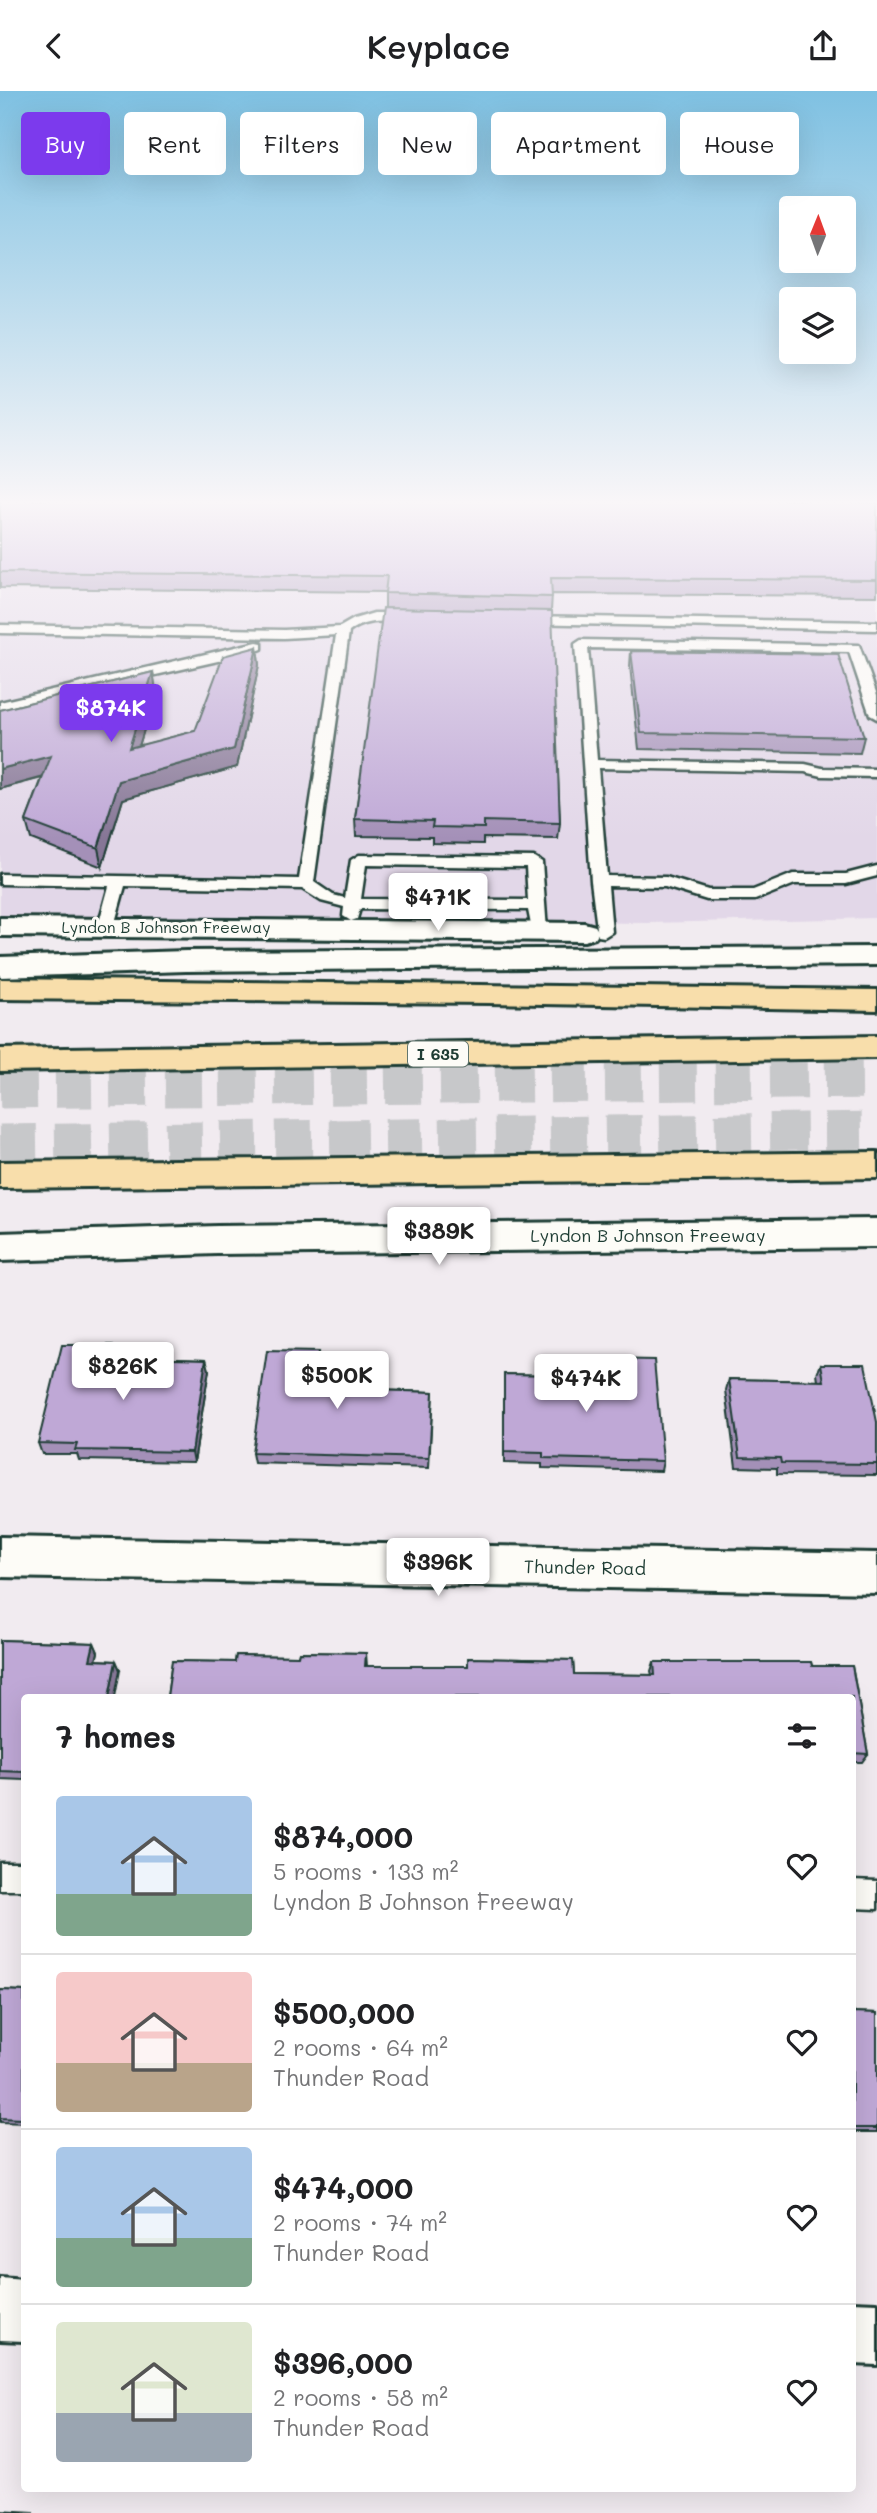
<!DOCTYPE html>
<meta charset="utf-8">
<style>
:root{--surface:#fff;--page:#f2f2f2;--text:#202124;--muted:#757577;--line:#e0e0e0;--accent:#7c3aed}
body{margin:0;font-family:Mali,sans-serif;background:var(--page);color:var(--text);height:100vh;display:flex;flex-direction:column;font-size:26px;white-space:nowrap}
*{box-sizing:border-box;margin:0}
p{font-size:23px;color:var(--muted)}
.icon{flex:none;width:38px;height:38px;fill:none;stroke:currentColor;stroke-width:2;stroke-linecap:round;stroke-linejoin:round}
.map{position:relative;flex:1;overflow:hidden}
.panel{position:absolute;left:21px;top:1603px;width:835px;height:798px;display:flex;flex-direction:column;background:var(--surface);border-radius:7px;box-shadow:0 7px 28px #0002}
.panel>*{flex:none}
.top-card{position:absolute;left:21px;top:21px;width:836px;height:63px;display:flex;gap:14px}
.needle{width:46px;rotate:1deg}
.buttons{position:absolute;left:779px;top:105px;display:grid;gap:14px}
.buttons a{display:grid;place-items:center;width:77px;height:77px;border-radius:7px;background:var(--surface);box-shadow:0 7px 28px #0002;font-size:35px}
.price{position:absolute;translate:-50% -60px;padding:0 16px;border-radius:7px;background:#fff;color:#222;font-size:23px;line-height:46px;filter:drop-shadow(0 2px 4px #0008)}
.price::after{content:'';position:absolute;left:50%;top:42px;width:21px;height:16px;margin-left:-10px;background:inherit;clip-path:polygon(0 0,100% 0,50% 100%)}
.price.selected{background:var(--accent);color:#fff}
ul{padding:0;list-style:none}
li{display:flex;align-items:center;gap:21px;height:175px;padding:0 35px}
li+li{border-top:2px solid var(--line)}
li span{display:grid;place-items:center;flex:none;width:196px;height:140px;border-radius:7px;color:#555}
li>.icon{margin-inline-start:auto}
span .icon{width:84px;height:84px;fill:#fffc;stroke-width:1}
li b{font-size:30px}
h2{display:flex;justify-content:space-between;align-items:center;height:84px;padding:0 35px;font-size:30px}
.chip{padding:0 24px;border-radius:7px;background:var(--surface);box-shadow:0 7px 28px #0002;font-size:24px;line-height:63px}
.chip.selected{background:var(--accent);color:#fff}
header{display:flex;justify-content:space-between;align-items:center;height:91px;padding:0 35px;background:var(--surface);font-size:32px;font-weight:600}
.map>svg:first-child{display:block}
</style>
<header><svg class="icon" aria-label="back" viewBox="0 0 24 24"><path d="M15 5l-7 7 7 7"/></svg>Keyplace<svg class="icon" aria-label="share" viewBox="0 0 24 24"><path d="M12 15V3M7 8l5-5 5 5M5 13v7h14v-7"/></svg></header>
<div class="map">
<svg width="877" height="2422" viewBox="0 0 877 2422">
<rect width="100%" height="100%" fill="#f1ebf0"/>
<filter id="ink" filterUnits="userSpaceOnUse"><feTurbulence type="fractalNoise" baseFrequency=".0143" numOctaves="2"/><feDisplacementMap in="SourceGraphic" scale="14" xChannelSelector="R" yChannelSelector="G"/><feConvolveMatrix kernelMatrix="1 2 1 2 8 2 1 2 1" color-interpolation-filters="sRGB"/></filter>
<g filter="url(#ink)">
<path fill="#e2d7e8" d="M 0,409 L 877,409 L 877,827 L 648,832 L 0,825 Z"/>
<g fill="none" stroke-linecap="round" stroke-linejoin="round">
<path stroke="#c7c8ca" stroke-width="37" stroke-dasharray="37 18" stroke-linecap="butt" d="M 0,999 L 877,989
M 0,1052 L 877,1039"/>
<defs>
<path id="service" d="M 374,522 L 410,522 L 416,526 C 401,537 373,522 349,541 L 314,791 L 333,804 L 345,807 L 351,769 L 359,764 L 534,766 L 542,771 L 547,840 L 545,844 L 533,844 L 528,819 L 360,818 L 357,828 L 351,830 L 343,825 L 344,816 L 321,810 L 302,798 L 125,795 L 114,835 L 106,840 L 98,835 L 109,795 L 0,793 L 0,783 L 299,788 L 336,544 L 284,547 L 0,542 L 0,534 L 284,539 L 340,536 L 354,528 ZM 366,774 L 526,776 L 528,809 L 361,808 Z
M 526,525 L 877,531 L 877,539 L 522,532 L 520,529 Z
M 581,549 L 859,554 L 877,604 L 877,628 L 870,624 L 849,561 L 588,557 L 597,669 L 805,673 L 822,677 L 877,678 L 877,686 L 822,685 L 805,681 L 598,677 L 607,785 L 666,786 L 708,799 L 753,799 L 793,783 L 846,783 L 877,775 L 877,785 L 846,793 L 795,793 L 755,809 L 707,809 L 665,796 L 608,795 L 612,841 L 604,846 L 598,845 L 591,790 L 575,553 Z
M 257,551 L 262,552 L 262,558 L 249,563 L 0,619 L 0,611 Z
M 0,1771 L 24,1771 L 24,1799 L 0,1799 Z
M 852,1789 L 877,1790 L 877,1818 L 852,1817 Z"/>
<path id="minor" d="M 0,1446 L 877,1462 L 877,1502 L 0,1486 Z
M 0,2187 L 24,2189 L 24,2250 L 0,2249 Z
M 852,2211 L 877,2212 L 877,2274 L 852,2273 Z"/>
<path id="secondary" d="M 0,827 L 584,832 L 595,835 L 599,841 L 595,847 L 584,850 L 0,845 Z
M 877,856 L 877,874 L 186,880 L 0,886 L 0,866 L 186,860 Z
M 877,1128 L 877,1156 L 217,1163 L 0,1170 L 0,1142 L 217,1135 Z"/>
<path id="motorway" d="M 0,888 L 877,899 L 877,919 L 488,912 L 0,908 Z
M 877,945 L 877,967 L 0,980 L 0,958 Z
M 877,1061 L 877,1087 L 0,1097 L 0,1071 Z"/>
</defs>
<use href="#service" stroke="#1f3d34" stroke-width="5"/>
<use href="#minor" stroke="#1f3d34" stroke-width="6"/>
<use href="#secondary" stroke="#1f3d34" stroke-width="6"/>
<use href="#motorway" stroke="#1f3d34" stroke-width="6"/>
<use href="#service" fill="#fdfcf7" fill-rule="evenodd"/>
<use href="#minor" fill="#fdfcf7" fill-rule="evenodd"/>
<use href="#secondary" fill="#fdfcf7" fill-rule="evenodd"/>
<use href="#motorway" fill="#f8deab" fill-rule="evenodd"/>
</g>
<path fill="#a490b8" stroke="#1f3d34" stroke-width="2" d="M 0,409 L 877,412 L 877,505 L 552,503 L 551,520 L 560,732 L 558,748 L 483,747 L 483,753 L 432,752 L 432,746 L 356,745 L 355,728 L 385,517 L 385,501 L 0,497 Z
M 257,556 L 259,574 L 237,676 L 123,708 L 102,776 L 31,748 L 26,730 L 42,687 L 0,698 L 0,619 L 153,581 L 156,599 L 139,655 L 195,640 Z
M 631,560 L 864,646 L 860,662 L 639,658 L 630,575 Z
M 115,1265 L 206,1268 L 209,1279 L 194,1371 L 79,1369 L 77,1363 L 42,1363 L 38,1352 Z
M 605,1268 L 663,1370 L 661,1380 L 542,1377 L 542,1373 L 504,1372 L 504,1283 L 604,1285 Z
M 319,1270 L 376,1282 L 375,1299 L 433,1301 L 429,1377 L 254,1372 L 252,1362 Z
M 821,1273 L 877,1331 L 877,1384 L 777,1383 L 777,1377 L 736,1376 L 726,1299 L 729,1288 L 818,1290 L 817,1283 Z
M 0,1549 L 94,1552 L 98,1561 L 96,1569 L 116,1570 L 120,1579 L 24,1606 L 24,1689 L 0,1688 Z
M 299,1561 L 366,1562 L 367,1575 L 468,1575 L 468,1567 L 573,1569 L 574,1583 L 652,1584 L 651,1580 L 654,1571 L 811,1571 L 812,1575 L 852,1575 L 868,1663 L 862,1671 L 852,1671 L 852,1606 L 167,1606 L 172,1570 L 235,1571 L 236,1564 L 298,1565 Z
M 0,1899 L 24,1900 L 24,2032 L 0,2031 Z
M 852,1921 L 877,1922 L 877,2041 L 852,2041 Z
M 0,2420 L 34,2422 L 0,2422 Z"/>
<path fill="#867696" stroke="#1f3d34" stroke-width="2" d="M 257,556 L 259,574 L 237,676 L 123,708 L 102,776 L 98,757 L 119,690 L 234,658 Z
M 153,581 L 156,599 L 133,675 L 129,657 Z
M 51,665 L 55,683 L 0,698 L 0,678 Z
M 112,1254 L 115,1265 L 110,1265 Z
M 206,1268 L 209,1279 L 194,1371 L 192,1361 Z
M 376,1271 L 376,1282 L 374,1309 L 374,1299 Z
M 94,1552 L 98,1561 L 94,1578 L 90,1569 Z
M 116,1570 L 120,1579 L 115,1606 L 109,1606 Z
M 24,2007 L 24,2031 L 21,2028 Z"/>
<path fill="#bfa8d6" stroke="#1f3d34" stroke-width="2" d="M 0,409 L 820,409 L 821,411 L 877,412 L 877,489 L 551,487 L 552,506 L 385,502 L 387,485 L 0,481 Z
M 383,517 L 552,520 L 560,732 L 484,730 L 484,737 L 432,736 L 433,730 L 355,728 Z
M 257,556 L 234,658 L 119,690 L 98,757 L 26,730 L 51,665 L 0,678 L 0,619 L 153,581 L 129,657 L 195,640 L 223,565 Z
M 631,560 L 838,563 L 864,646 L 641,642 Z
M 62,1254 L 112,1254 L 110,1265 L 206,1268 L 192,1361 L 75,1359 L 77,1353 L 38,1352 Z
M 267,1260 L 318,1261 L 317,1270 L 376,1271 L 374,1299 L 433,1301 L 429,1367 L 252,1362 Z
M 605,1268 L 654,1269 L 663,1370 L 543,1367 L 543,1362 L 504,1361 L 504,1283 L 606,1285 Z
M 821,1273 L 865,1273 L 877,1331 L 877,1373 L 781,1372 L 780,1367 L 740,1366 L 729,1288 L 824,1290 Z
M 0,1549 L 94,1552 L 90,1569 L 116,1570 L 109,1606 L 24,1606 L 24,1681 L 0,1680 Z
M 299,1561 L 366,1562 L 365,1575 L 468,1575 L 468,1567 L 573,1569 L 574,1583 L 655,1584 L 654,1571 L 811,1571 L 812,1575 L 852,1575 L 868,1663 L 852,1662 L 852,1606 L 167,1606 L 172,1570 L 235,1571 L 236,1564 L 298,1565 Z
M 0,1899 L 24,1900 L 24,2007 L 21,2028 L 0,2027 Z
M 852,1921 L 877,1922 L 877,2037 L 852,2037 Z"/>
</g>
<linearGradient id="sky" x2="0" y2="1"><stop stop-color="#7fc1e2"/><stop offset="0.55" stop-color="#f9f6f8"/><stop offset="1" stop-color="#f9f6f8" stop-opacity="0"/></linearGradient>
<rect width="877" height="748" fill="url(#sky)"/>
<g text-anchor="middle" stroke-width="6" stroke-linejoin="round" paint-order="stroke">
<g font-size="16" fill="#1f3d34" stroke="#fdfcf7">
<text x="166" y="842">Lyndon B Johnson Freeway</text>
</g>
<rect fill="#fdfcf7" stroke="#62766e" stroke-width="2" x="408" y="950.5" width="60" height="25" rx="5"/>
<g font-size="16" font-weight="bold" fill="#1f3d34">
<text x="438" y="969">I 635</text>
</g>
<g font-size="18" fill="#1f3d34" stroke="#fdfcf7">
<text x="648" y="1151">Lyndon B Johnson Freeway</text>
<text transform="translate(585 1477) rotate(1)" y="6">Thunder Road</text>
</g>
</g>
</svg>
<div class="buttons">
<a><svg class="needle" viewBox="-14 -14 28 28"><path d="M0-13l5 13h-10z" fill="#e53935"/><path d="M0 13l5-13h-10z" fill="#757577"/></svg></a>
<a><svg class="icon" aria-label="layers" viewBox="0 0 24 24"><path d="M12 4l9 5-9 5-9-5zM3 14l9 5 9-5"/></svg></a>
</div>
<b class="price selected" style="left:111px;top:653px">$874K</b>
<b class="price" style="left:438px;top:842px">$471K</b>
<b class="price" style="left:439px;top:1176px">$389K</b>
<b class="price" style="left:123px;top:1311px">$826K</b>
<b class="price" style="left:337px;top:1320px">$500K</b>
<b class="price" style="left:586px;top:1323px">$474K</b>
<b class="price" style="left:438px;top:1507px">$396K</b>
<div class="top-card">
<a class="chip selected">Buy</a>
<a class="chip">Rent</a>
<a class="chip">Filters</a>
<a class="chip">New</a>
<a class="chip">Apartment</a>
<a class="chip">House</a>
</div>
<section class="panel">
<h2>7 homes<svg class="icon" aria-label="filters" viewBox="0 0 24 24"><path d="M4 7h16M4 17h16"/><circle cx="9" cy="7" r="2"/><circle cx="15" cy="17" r="2"/></svg></h2>
<ul>
<li><span style="background:linear-gradient(#a9c7e8 70%,#7fa58c 0)"><svg class="icon" aria-label="home" viewBox="0 0 24 24"><path d="M3 11l9-7 9 7M6 9v11h12V9"/></svg></span><div><b>$874,000</b><p>5 rooms · 133 m²</p><p>Lyndon B Johnson Freeway</p></div><svg class="icon" aria-label="heart" viewBox="0 0 24 24"><path d="M12 20l-8-8c-3-5 5-10 8-4 3-6 11-1 8 4z"/></svg></li>
<li><span style="background:linear-gradient(#f6c9c9 65%,#b9a48a 0)"><svg class="icon" aria-label="home" viewBox="0 0 24 24"><path d="M3 11l9-7 9 7M6 9v11h12V9"/></svg></span><div><b>$500,000</b><p>2 rooms · 64 m²</p><p>Thunder Road</p></div><svg class="icon" aria-label="heart" viewBox="0 0 24 24"><path d="M12 20l-8-8c-3-5 5-10 8-4 3-6 11-1 8 4z"/></svg></li>
<li><span style="background:linear-gradient(#a9c7e8 65%,#7fa58c 0)"><svg class="icon" aria-label="home" viewBox="0 0 24 24"><path d="M3 11l9-7 9 7M6 9v11h12V9"/></svg></span><div><b>$474,000</b><p>2 rooms · 74 m²</p><p>Thunder Road</p></div><svg class="icon" aria-label="heart" viewBox="0 0 24 24"><path d="M12 20l-8-8c-3-5 5-10 8-4 3-6 11-1 8 4z"/></svg></li>
<li><span style="background:linear-gradient(#dfe7d0 65%,#9aa5b1 0)"><svg class="icon" aria-label="home" viewBox="0 0 24 24"><path d="M3 11l9-7 9 7M6 9v11h12V9"/></svg></span><div><b>$396,000</b><p>2 rooms · 58 m²</p><p>Thunder Road</p></div><svg class="icon" aria-label="heart" viewBox="0 0 24 24"><path d="M12 20l-8-8c-3-5 5-10 8-4 3-6 11-1 8 4z"/></svg></li>
</ul>
</section>
</div>
